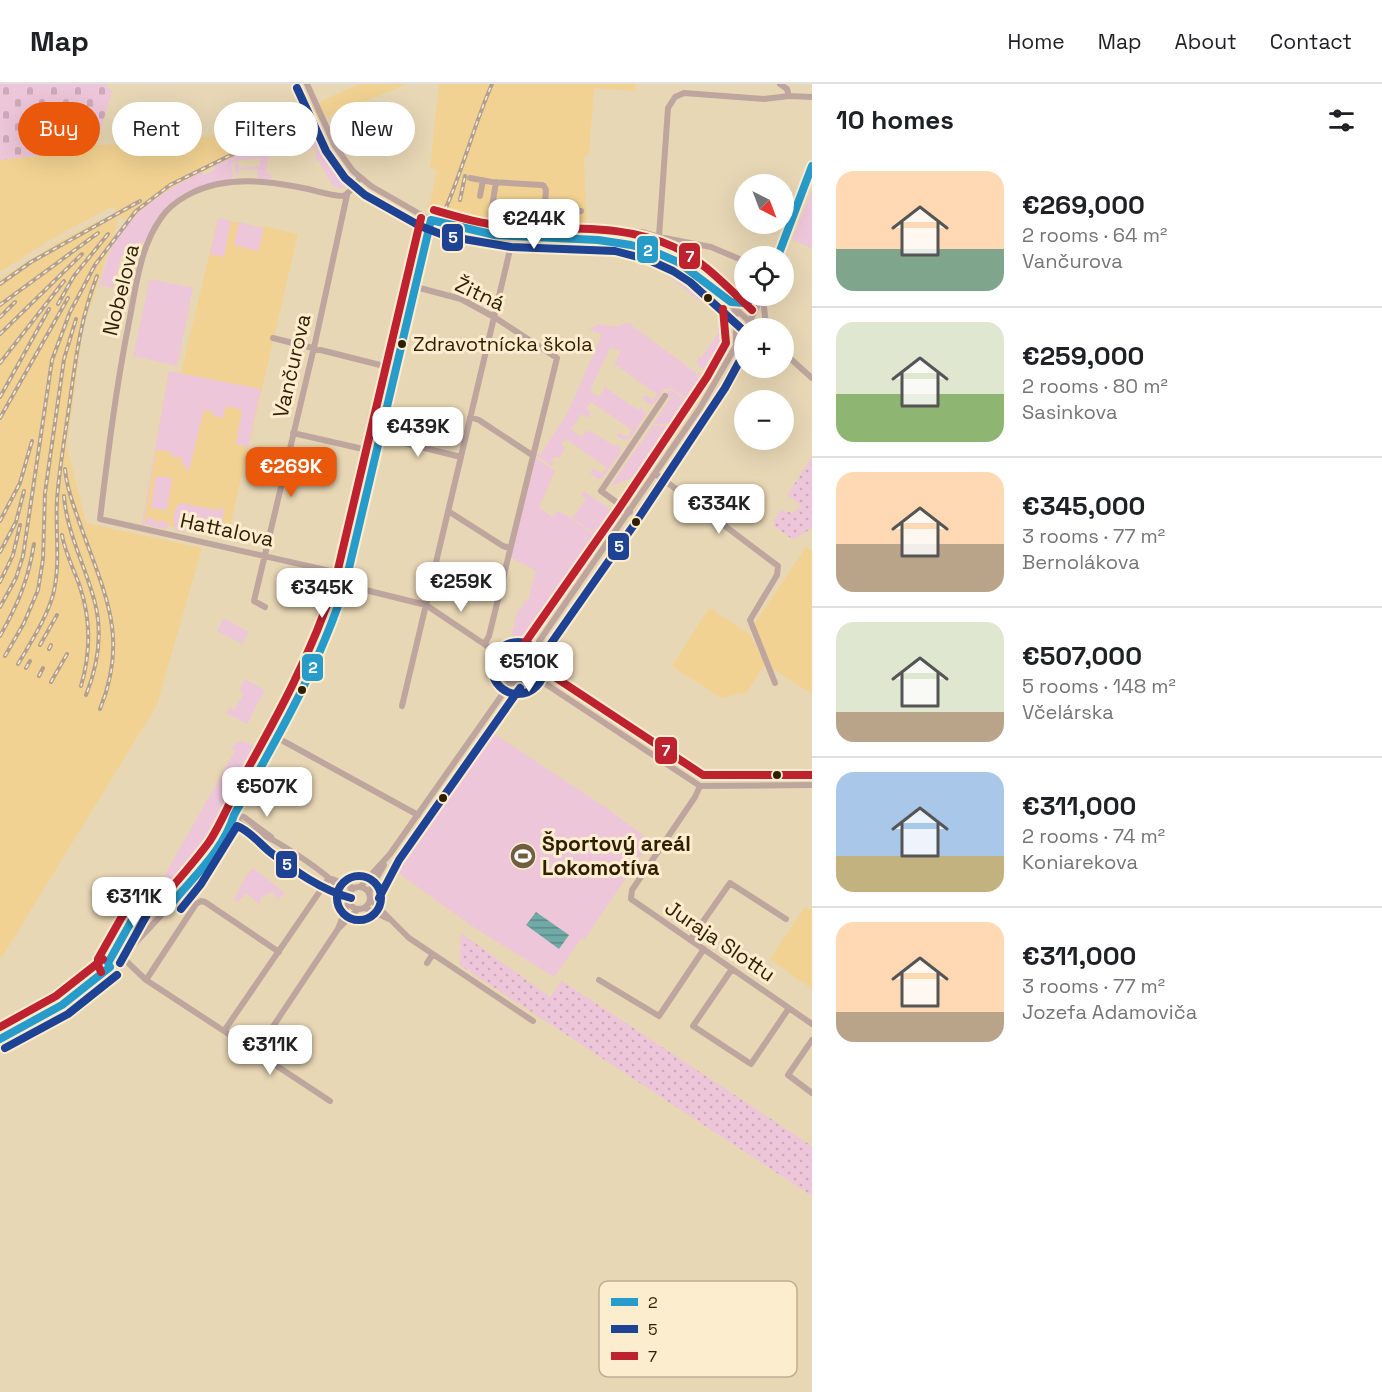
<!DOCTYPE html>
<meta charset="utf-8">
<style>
:root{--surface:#fff;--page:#f2f2f2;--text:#202124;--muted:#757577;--line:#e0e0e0;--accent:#ea580c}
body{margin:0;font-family:"Space Grotesk",sans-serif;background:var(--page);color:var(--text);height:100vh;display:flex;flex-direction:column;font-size:22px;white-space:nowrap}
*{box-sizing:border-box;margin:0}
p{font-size:20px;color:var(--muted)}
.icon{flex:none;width:33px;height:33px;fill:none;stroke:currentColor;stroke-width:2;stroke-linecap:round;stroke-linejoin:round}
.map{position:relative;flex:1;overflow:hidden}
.sheet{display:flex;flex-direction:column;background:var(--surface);width:570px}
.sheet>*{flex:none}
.guide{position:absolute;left:18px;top:18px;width:570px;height:54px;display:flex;gap:12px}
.needle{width:39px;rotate:138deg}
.fabs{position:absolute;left:734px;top:90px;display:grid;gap:12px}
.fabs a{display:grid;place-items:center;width:60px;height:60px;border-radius:50%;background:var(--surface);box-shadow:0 6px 24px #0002;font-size:30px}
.price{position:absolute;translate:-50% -51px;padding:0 14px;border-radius:12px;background:#fff;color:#222;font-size:20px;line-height:39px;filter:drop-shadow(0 2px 3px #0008)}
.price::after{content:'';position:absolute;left:50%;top:36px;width:18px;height:14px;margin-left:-9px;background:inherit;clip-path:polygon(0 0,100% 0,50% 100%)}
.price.on{background:var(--accent);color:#fff}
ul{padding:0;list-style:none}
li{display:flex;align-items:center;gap:18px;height:150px;padding:0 24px}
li+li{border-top:2px solid var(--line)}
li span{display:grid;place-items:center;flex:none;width:168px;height:120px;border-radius:18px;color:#555}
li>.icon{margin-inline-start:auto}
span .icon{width:72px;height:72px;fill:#fffc;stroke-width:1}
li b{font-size:26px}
h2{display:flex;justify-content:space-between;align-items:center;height:72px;padding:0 24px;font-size:26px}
.chip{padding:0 21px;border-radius:27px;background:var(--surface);box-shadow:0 6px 24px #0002;font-size:21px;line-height:54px}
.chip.on{background:var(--accent);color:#fff}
header{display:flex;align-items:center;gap:36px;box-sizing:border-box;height:84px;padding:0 30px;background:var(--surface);border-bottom:2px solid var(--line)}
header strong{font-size:28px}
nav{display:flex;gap:33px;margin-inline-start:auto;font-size:21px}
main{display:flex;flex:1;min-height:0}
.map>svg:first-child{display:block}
</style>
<header>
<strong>Map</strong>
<nav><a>Home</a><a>Map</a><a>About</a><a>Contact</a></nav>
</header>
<main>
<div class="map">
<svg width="812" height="1308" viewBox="0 0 812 1308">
<defs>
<pattern id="cemetery-stones" width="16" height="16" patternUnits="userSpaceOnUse" patternTransform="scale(1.5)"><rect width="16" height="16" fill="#edc6d9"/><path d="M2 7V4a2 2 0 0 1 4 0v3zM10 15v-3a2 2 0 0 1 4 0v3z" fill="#ccaab8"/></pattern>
<pattern id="park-dots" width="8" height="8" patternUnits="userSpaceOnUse" patternTransform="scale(1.5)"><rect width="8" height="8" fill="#edc6d9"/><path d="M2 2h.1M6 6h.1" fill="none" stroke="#ccaab8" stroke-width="1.8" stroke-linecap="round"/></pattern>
<pattern id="water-rules" width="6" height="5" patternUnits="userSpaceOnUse" patternTransform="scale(1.5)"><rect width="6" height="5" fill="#70aaa6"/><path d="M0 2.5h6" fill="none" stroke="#5c8a85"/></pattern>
</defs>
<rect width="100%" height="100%" fill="#e8d7b5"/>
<path fill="#f2d292" d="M 359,0 L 407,0 L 303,43 L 301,48 L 271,61 L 223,78 L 184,97 L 164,109 L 146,122 L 132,136 L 119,134 L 83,246 L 67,362 L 86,439 L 202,464 L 157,621 L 2,873 L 0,872 L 0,195 L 58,158 L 98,137 L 119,134 L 113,122 L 50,156 L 0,188 L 0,76 L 66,68 L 96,61 L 181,58 L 257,42 L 298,28 Z
M 439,0 L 635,0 L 635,7 L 594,4 L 589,70 L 584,73 L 587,148 L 517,147 L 498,144 L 442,131 L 426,123 L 430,119 L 437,86 L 430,84 Z
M 218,134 L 263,144 L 264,142 L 298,150 L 227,455 L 181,444 L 168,442 L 165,445 L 142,440 L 169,287 L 181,289 Z
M 806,463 L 812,467 L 812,610 L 773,585 L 754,540 Z
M 709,524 L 750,550 L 765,580 L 747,608 L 721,614 L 672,582 Z
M 805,823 L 812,827 L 812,905 L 770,875 Z"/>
<path fill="#edc6d9" d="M 317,37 L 329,68 L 348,93 L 346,103 L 340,105 L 332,101 L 320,80 L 321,77 L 318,78 L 315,74 L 317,65 L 311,63 L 309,67 L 285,62 L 276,65 L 273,72 L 269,71 L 266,88 L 273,92 L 270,95 L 258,95 L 257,85 L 239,86 L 238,95 L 234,83 L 235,79 L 238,78 L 239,84 L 260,82 L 260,74 L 239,76 L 231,80 L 234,93 C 224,98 213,99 202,102 C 173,110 156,130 145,158 L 141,158 L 135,176 L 121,172 L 113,204 L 99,201 C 104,187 107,171 115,157 C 135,125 169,104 202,88 L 204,91 L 215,86 L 214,82 C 239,69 268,62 295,51 L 301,48 L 302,44 Z
M 812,107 L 812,164 L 792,156 Z
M 218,134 L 231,137 L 224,173 L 210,170 Z
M 239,138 L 264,145 L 258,167 L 234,161 Z
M 665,177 L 689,193 L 705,215 L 702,219 L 671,194 Z
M 150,195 L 193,204 L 177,282 L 133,272 Z
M 718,237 L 727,247 L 706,286 C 699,285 696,279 698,272 L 701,274 L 719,248 L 717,246 Z
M 631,238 L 632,242 L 702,293 L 690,316 L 670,304 L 663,306 L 655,319 L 649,320 L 643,315 L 644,312 L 647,312 L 653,316 L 657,310 L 616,281 L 612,287 L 621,266 L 610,264 L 590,306 L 599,313 L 606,301 L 606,304 L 638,326 L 641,323 L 646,330 L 630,355 L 624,356 L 617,352 L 618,349 L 628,353 L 632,346 L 591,318 L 586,324 L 591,328 L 587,334 L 581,330 L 571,345 L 581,353 L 589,346 L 614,362 L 616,360 L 620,363 L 621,368 L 602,394 L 598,395 L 590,389 L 592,385 L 602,389 L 606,383 L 566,355 L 561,361 L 565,364 L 559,374 L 554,373 L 551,377 L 554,379 L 552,382 L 535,371 L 536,369 L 540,371 L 567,330 L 602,251 L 589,245 L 600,240 L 614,243 Z
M 169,287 L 261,305 L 248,363 L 236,360 L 242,326 L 226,322 L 223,334 L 213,332 L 213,328 L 204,326 L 189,387 L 186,386 L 187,382 L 182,381 L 182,374 L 170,372 L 170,367 L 156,366 L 144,437 L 147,437 L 148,432 L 157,438 L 165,436 L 165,439 L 170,439 L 165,445 L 142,440 Z
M 671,306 L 689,318 L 674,340 L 653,340 L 663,326 L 661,322 L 664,324 L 671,314 L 665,308 Z
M 691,319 L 694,321 L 632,413 L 629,411 Z
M 652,342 L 673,342 L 651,373 L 636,358 L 641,360 Z
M 639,361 L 651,375 L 640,391 L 611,402 Z
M 535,373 L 555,387 L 539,423 L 552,433 L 558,427 L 563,429 L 599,454 L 545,532 L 521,563 L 505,564 L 505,563 L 509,563 L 518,525 L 522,525 L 524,516 L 528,517 L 536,487 L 510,473 Z
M 156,392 L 172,394 L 167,426 L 151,424 Z
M 584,407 L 614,428 L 600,453 L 572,434 L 586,415 L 581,411 Z
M 181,419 L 217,426 L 223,422 L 223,454 L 186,446 L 183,449 L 181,448 L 183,445 L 179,444 L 179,448 L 175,446 C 173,439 172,425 181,419 Z
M 330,528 L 331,534 L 315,573 L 277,644 L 268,644 L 318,553 L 324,531 Z
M 224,534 L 249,548 L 242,560 L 217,547 Z
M 245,595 L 265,606 L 247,640 L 226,629 L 229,624 L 234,626 L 244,609 L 239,606 Z
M 490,647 L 605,723 L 651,757 L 584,856 L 581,855 L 554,893 L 472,842 L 394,786 Z
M 243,657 L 259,665 L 262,670 C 241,707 221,746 197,782 C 192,790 185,802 177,807 C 170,812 161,809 158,801 C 157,797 158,797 159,793 L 163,794 L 235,667 L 231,665 L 237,658 Z
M 253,784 L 285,809 L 278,816 L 273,808 L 261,813 L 260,821 L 247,809 L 237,818 L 234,815 L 247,791 Z"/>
<path fill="url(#cemetery-stones)" d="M 0,0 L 106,0 L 112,8 L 96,60 L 74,51 L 66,68 L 0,76 Z"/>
<path fill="url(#park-dots)" d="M 812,373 L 812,444 L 795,455 L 792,455 L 774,442 L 774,436 L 781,426 L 792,429 L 802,422 L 787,411 Z
M 461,849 L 550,913 L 562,897 L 812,1062 L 812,1112 L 460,881 Z"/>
<path fill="url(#water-rules)" d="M 536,828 L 569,851 L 559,865 L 526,841 Z"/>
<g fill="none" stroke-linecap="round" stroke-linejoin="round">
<path stroke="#bea69f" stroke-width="6" d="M 307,0 L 335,62 L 353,87 L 371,102 L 425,133 L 449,142 L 513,153 L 616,157 L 653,166 L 678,178 L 696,190 L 757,244
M 780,0 L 787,5 L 789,12
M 470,94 L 492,98 L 542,101 L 544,102 L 546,106 L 544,132 C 532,140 507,133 493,128 L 492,123 L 496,98
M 480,112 L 483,96
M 546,126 L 581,127
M 611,147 L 642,148 L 659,153
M 778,172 L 812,82
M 744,177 L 711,163 L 659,153 L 668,24 L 675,13 L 684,9 L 764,15 L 789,12 L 812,13
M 416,203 L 461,215 L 494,233 L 557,274 L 489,552 L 485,559
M 763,213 L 765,233 L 769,244
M 728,217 L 746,219 L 760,212
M 734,224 L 736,242 L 736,261
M 748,241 L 762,212
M 273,254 L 396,285
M 783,268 L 812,294
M 470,333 L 479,336 L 532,371
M 293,349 L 376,368
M 380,353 L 461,373
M 656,390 L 778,482 L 777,491 L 750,536 L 775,599
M 448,427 L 503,462 L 510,464
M 630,428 L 601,407 L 665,312
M 348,491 L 100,435 C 108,369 116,303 129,238 C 136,203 140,163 161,134 C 173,116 198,104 218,100 C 248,94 279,99 308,105 C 320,108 332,112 344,112 L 350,107 L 360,94
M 345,501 L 426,521 L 505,574
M 265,523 L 254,517 L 315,259 L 347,111
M502 584a16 16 0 1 1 32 0a16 16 0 1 1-32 0Z
M 529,572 L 700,324 L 744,248
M 532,591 L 700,702 L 812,701
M 402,622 L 513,153
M 276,653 L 418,731
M 700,702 L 695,713 L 632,806 L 631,815 L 812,940
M 234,731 L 244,733 L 271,753
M 234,732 C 242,745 260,749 273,756 C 299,771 328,790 348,812
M 206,773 L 228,736 L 234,731
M 332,795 L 354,804
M348 814a11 11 0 1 1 22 0a11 11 0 1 1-22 0Z
M 360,803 L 390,770 L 511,598
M 369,810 L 372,802 L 384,781
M 370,815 L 409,854 L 533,937
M 365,824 L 389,835
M 338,845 L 348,819
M 690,856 L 730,799 L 786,835
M 122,873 L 146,896 L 224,947 L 329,794
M 427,879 L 433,870
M 732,885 L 693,942 L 751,980 L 789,924
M 146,896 L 196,820 L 201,817 L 205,818 L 279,868
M 599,896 L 659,932 L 704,865
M 224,947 L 330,1017
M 0,955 C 82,916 135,865 191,796 C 205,779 231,753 234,731 C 275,657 322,583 345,501 L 431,136
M 812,956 L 788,991 L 812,1009
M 256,968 L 338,845 L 357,826"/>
<defs>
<path id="rail" d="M 460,116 L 465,92
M 445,126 C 463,85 474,41 492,0
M 0,200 L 31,178 L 140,117
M 58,220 L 74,192 L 108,150
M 0,221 L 98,149
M 0,233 L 15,218
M 0,250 L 82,170
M 0,279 L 64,197
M 0,313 L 49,225
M 0,334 L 68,214
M 65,385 C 67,405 74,423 81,443 C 105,510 129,554 100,625
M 64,412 C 67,450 86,483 95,519 C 103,551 98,581 86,611
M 0,437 L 20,399 L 32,357
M 62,451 C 65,468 73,484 79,500 C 91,534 91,568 81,602
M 0,468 L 16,438 L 24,407
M 0,498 L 13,471 L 20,441
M 0,523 L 16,494 L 23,472 L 52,276 L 70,228 L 95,181 L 136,127 L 170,101 L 231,71 L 300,46
M 0,552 C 18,520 28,497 34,460
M 40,561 L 57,531
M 49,565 L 51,561
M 5,572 L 24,539 L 38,506 L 43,475 L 45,409 L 64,275 L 76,235
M 18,580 C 31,558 46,535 53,511 C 61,480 55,447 57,416 C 59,387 64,358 68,330 C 75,282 79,238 97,192
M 26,584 L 30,577
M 39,592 L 43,584
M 51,598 L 67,570"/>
</defs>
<use href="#rail" stroke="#b19f90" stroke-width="4"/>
<use href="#rail" stroke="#fdedcf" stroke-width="1.5" stroke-dasharray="4.5" stroke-linecap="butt"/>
<defs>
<path id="bus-1" d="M 431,136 L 495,151 L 598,156 L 631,161 L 655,168 L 678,178 L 731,218 L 744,219 L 760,212
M 778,172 L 812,82
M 173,818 C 195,791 224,765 234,731 C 276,656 319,583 345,501 L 431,136
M 110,883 L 108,879 L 150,804
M 0,955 L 62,921 L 110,883"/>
<path id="bus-2" d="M 297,4 L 326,67 L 345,94 L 365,111 L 420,142 L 446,152 L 511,163 L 615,167 L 649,176 L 673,187 L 690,198 L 743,246
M492 584a26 26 0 1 1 52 0a26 26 0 1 1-52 0Z
M 538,578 L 636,438 L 725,304 L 744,269
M337 814a22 22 0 1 1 44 0a22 22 0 1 1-44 0Z
M 379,814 L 399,776 L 520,604
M 181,825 L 201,800 L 237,742 C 250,747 259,759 270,768 C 295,787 321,806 351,814
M 120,879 L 159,809
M 5,964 L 68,930 L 117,891"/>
<path id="bus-3" d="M 434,126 C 458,133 481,140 506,142 C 562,147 621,138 674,163 C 704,177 728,204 752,226
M 520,566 L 618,426 L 707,293 L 726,259 L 723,225
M 538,582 L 703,691 L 812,691
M 165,811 C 180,794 195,777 209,758 C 221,740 230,717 241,697 C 277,633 312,569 335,498 L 421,134
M 101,888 L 98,881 L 98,875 L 141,799
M 0,943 L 56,912 L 103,875"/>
</defs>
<use href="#bus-1" stroke="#fdedcf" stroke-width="12"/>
<use href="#bus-2" stroke="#fdedcf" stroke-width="12"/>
<use href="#bus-3" stroke="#fdedcf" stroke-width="12"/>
<use href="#bus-1" stroke="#279bca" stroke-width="8"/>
<use href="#bus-2" stroke="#1f4394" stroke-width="8"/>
<use href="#bus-3" stroke="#be222f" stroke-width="8"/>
</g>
<defs>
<symbol id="stadium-disc" viewBox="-11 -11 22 22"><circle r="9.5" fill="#6f5f3f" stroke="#fdedcf"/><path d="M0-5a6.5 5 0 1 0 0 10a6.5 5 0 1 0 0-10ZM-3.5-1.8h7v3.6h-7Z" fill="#fff"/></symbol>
</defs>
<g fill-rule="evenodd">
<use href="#stadium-disc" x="508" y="757" width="30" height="30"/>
</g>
<g fill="#2e1f00" stroke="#fdedcf" stroke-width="2">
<circle cx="708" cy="214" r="5"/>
<circle cx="402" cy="260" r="5"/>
<circle cx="636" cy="438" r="5"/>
<circle cx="302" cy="606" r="5"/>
<circle cx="777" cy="691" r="5"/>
<circle cx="443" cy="714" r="5"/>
</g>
<g text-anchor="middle" stroke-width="6" stroke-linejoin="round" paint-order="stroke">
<g font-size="20" fill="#2e1f00" stroke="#fdedcf" text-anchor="start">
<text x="413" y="267">Zdravotnícka škola</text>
</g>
<g font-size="21" fill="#2e1f00" stroke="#fdedcf">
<text transform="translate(121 206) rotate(-76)" y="7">Nobelova</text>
<text transform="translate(480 210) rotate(25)" y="7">Žitná</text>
<text transform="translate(292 282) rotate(-77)" y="7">Vančurova</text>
<text transform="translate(227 446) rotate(12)" y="7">Hattalova</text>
<text transform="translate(720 857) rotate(34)" y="7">Juraja Slottu</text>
</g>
<g font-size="21" font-weight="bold" fill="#2e1f00" stroke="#fdedcf" text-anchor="start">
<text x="542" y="767">Športový areál<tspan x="542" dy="24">Lokomotíva</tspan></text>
</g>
</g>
<rect x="599" y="1197" width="198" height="96" rx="9" fill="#fdedcf" stroke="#bfaf91" stroke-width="1.5"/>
<rect x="611" y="1214" width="27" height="8" fill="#279bca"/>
<rect x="611" y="1241" width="27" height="8" fill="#1f4394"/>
<rect x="611" y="1268" width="27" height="8" fill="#be222f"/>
<g font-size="16" fill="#2e1f00">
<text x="648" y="1224">2</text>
<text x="648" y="1251">5</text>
<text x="648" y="1278">7</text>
</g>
<g stroke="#fdedcf" stroke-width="2">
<rect x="441" y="139" width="23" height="29" rx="6" fill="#1f4394"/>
<rect x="636" y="151" width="23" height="29" rx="6" fill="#279bca"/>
<rect x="678" y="158" width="23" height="28" rx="6" fill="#be222f"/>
<rect x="607" y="448" width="23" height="29" rx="6" fill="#1f4394"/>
<rect x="301" y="569" width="23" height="29" rx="6" fill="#279bca"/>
<rect x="654" y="652" width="24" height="29" rx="6" fill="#be222f"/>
<rect x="275" y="766" width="23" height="29" rx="6" fill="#1f4394"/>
</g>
<g font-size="16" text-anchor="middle" font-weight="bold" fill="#fff">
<text x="453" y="159">5</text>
<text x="648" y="172">2</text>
<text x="690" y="178">7</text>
<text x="619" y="468">5</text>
<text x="313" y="589">2</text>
<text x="666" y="672">7</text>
<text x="287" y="786">5</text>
</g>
</svg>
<div class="fabs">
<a><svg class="needle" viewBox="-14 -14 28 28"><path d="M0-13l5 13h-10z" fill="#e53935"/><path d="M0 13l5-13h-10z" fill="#757577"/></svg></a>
<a><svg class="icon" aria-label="locate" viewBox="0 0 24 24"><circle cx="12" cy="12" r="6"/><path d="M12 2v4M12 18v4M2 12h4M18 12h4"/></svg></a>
<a>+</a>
<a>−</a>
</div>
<b class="price" style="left:534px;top:166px">€244K</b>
<b class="price" style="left:418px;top:374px">€439K</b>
<b class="price on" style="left:291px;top:414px">€269K</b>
<b class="price" style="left:719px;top:451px">€334K</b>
<b class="price" style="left:461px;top:529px">€259K</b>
<b class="price" style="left:322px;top:535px">€345K</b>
<b class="price" style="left:529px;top:609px">€510K</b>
<b class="price" style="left:267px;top:734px">€507K</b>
<b class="price" style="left:134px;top:844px">€311K</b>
<b class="price" style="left:270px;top:992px">€311K</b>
<div class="guide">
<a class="chip on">Buy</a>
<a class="chip">Rent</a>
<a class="chip">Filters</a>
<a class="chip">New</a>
</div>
</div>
<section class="sheet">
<h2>10 homes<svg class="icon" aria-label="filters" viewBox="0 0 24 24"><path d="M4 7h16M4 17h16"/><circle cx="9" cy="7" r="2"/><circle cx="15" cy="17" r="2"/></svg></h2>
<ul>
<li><span style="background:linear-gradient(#ffd9b3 65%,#7fa58c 0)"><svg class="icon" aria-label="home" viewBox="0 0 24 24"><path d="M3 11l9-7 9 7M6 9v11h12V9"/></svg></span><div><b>€269,000</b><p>2 rooms · 64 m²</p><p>Vančurova</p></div></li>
<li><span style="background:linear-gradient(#dfe7d0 60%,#8fb573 0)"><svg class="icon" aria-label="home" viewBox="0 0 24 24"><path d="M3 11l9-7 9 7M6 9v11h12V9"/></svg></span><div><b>€259,000</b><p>2 rooms · 80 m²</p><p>Sasinkova</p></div></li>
<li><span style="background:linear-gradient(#ffd9b3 60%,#b9a48a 0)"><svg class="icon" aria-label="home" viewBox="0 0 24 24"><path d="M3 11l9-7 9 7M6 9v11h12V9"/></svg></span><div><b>€345,000</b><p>3 rooms · 77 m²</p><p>Bernolákova</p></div></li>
<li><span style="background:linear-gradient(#dfe7d0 75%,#b9a48a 0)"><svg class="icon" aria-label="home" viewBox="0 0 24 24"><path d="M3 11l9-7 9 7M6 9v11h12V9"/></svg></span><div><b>€507,000</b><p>5 rooms · 148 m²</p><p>Včelárska</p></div></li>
<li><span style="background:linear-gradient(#a9c7e8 70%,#c2b280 0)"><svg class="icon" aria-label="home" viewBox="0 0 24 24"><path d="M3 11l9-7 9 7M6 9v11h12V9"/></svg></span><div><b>€311,000</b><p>2 rooms · 74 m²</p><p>Koniarekova</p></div></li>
<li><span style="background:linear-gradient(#ffd9b3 75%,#b9a48a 0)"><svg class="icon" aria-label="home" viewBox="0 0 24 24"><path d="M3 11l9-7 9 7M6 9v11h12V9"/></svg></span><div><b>€311,000</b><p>3 rooms · 77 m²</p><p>Jozefa Adamoviča</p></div></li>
</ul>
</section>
</main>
